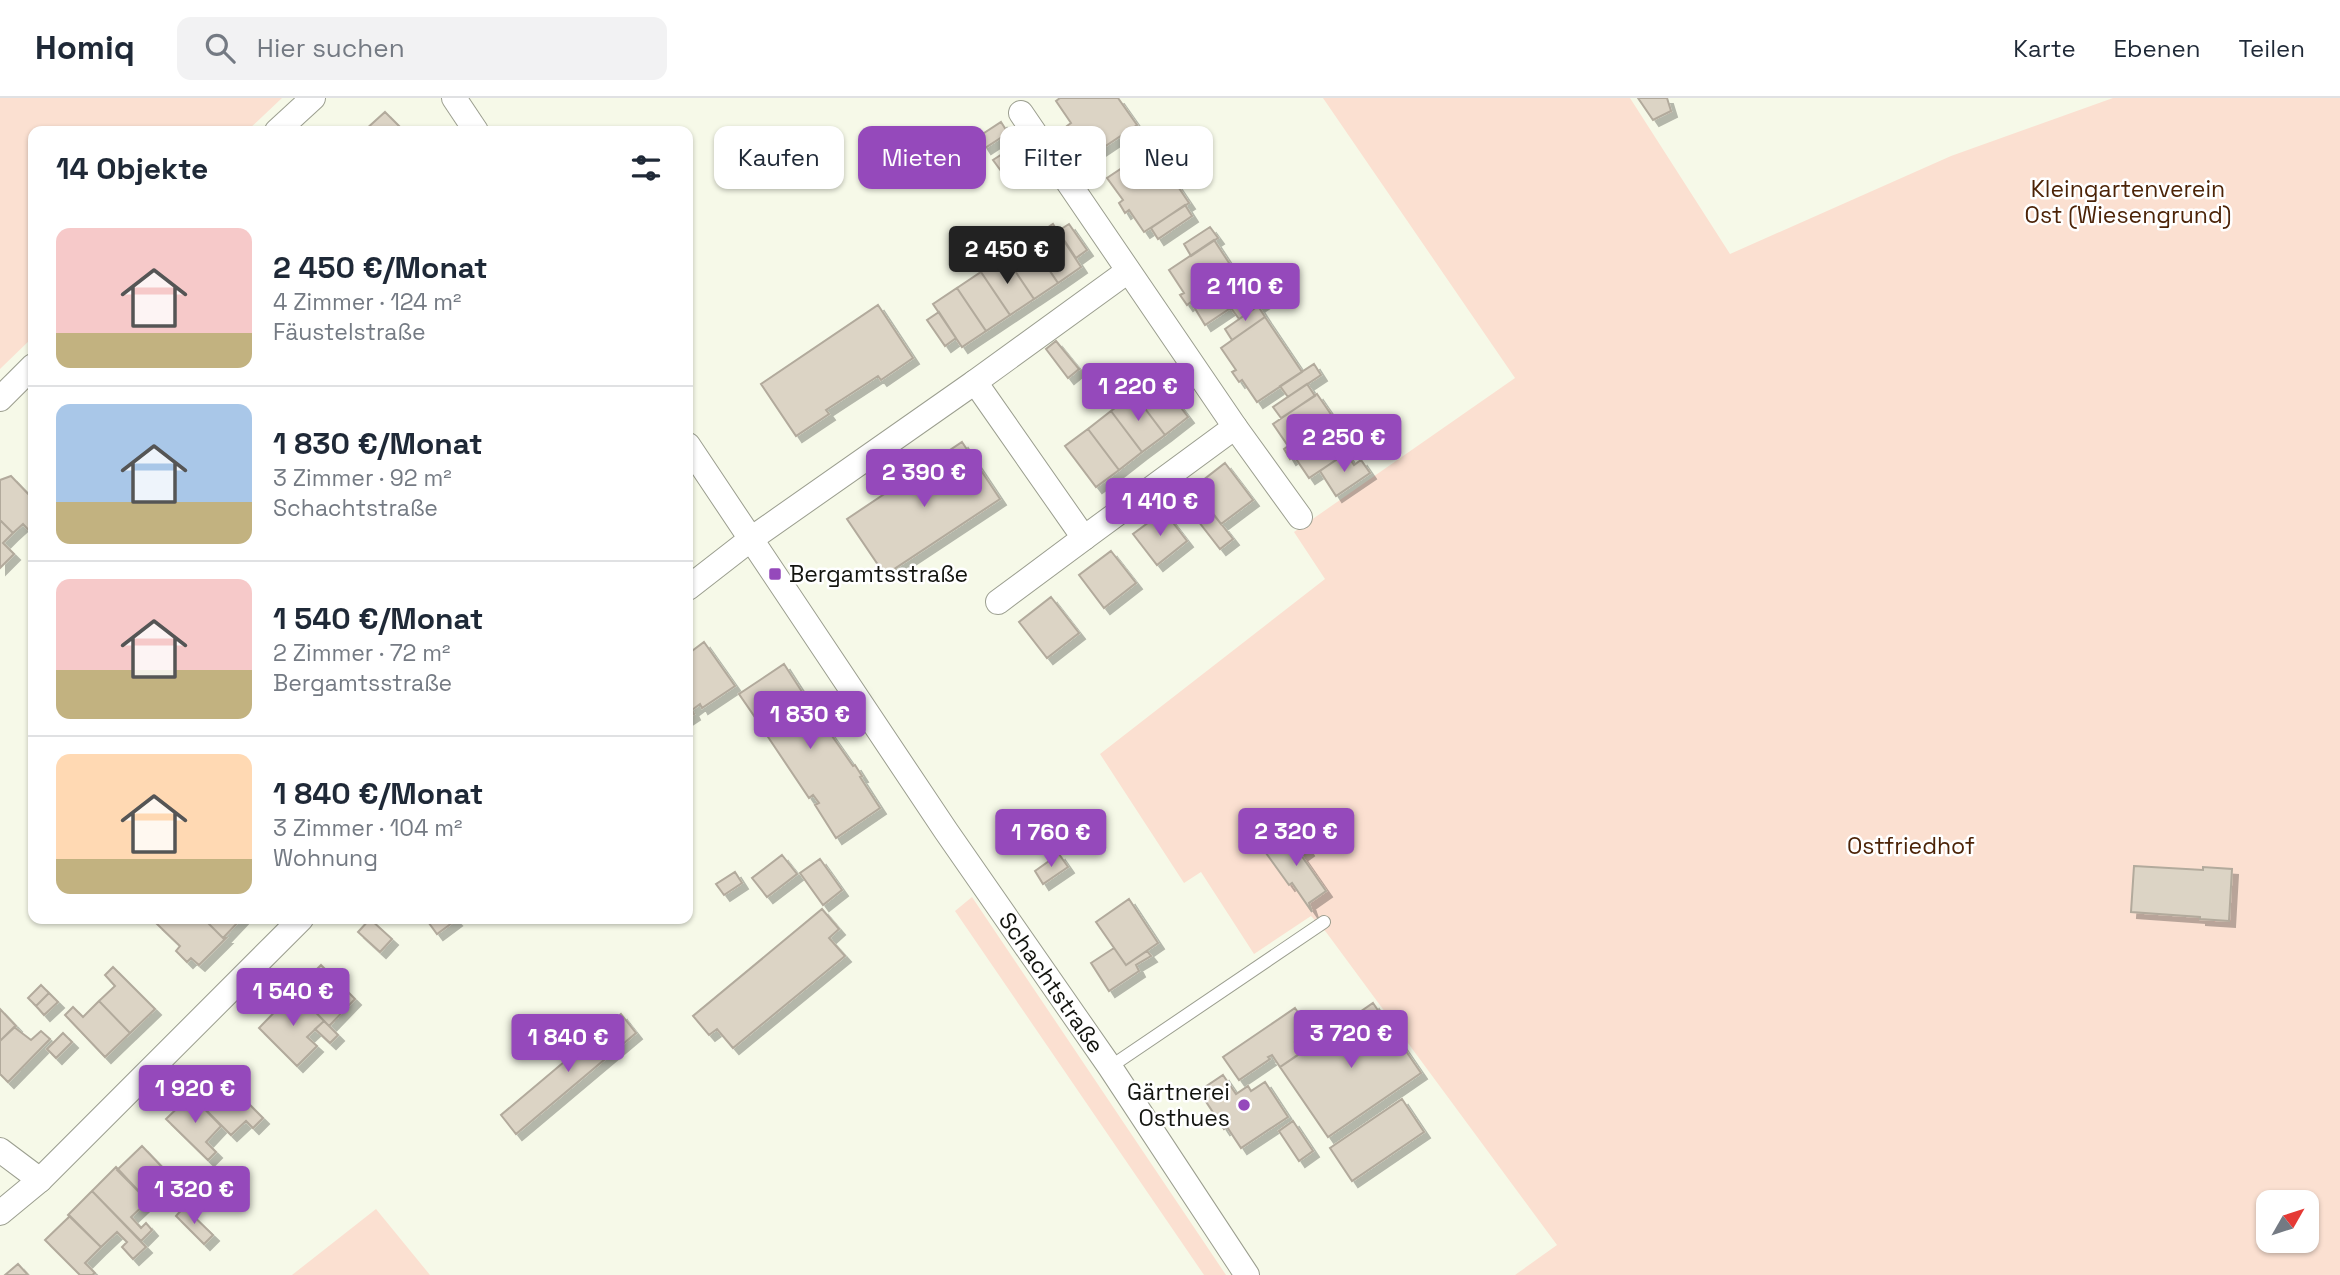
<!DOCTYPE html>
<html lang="de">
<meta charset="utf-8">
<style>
:root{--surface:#fff;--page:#f2f2f3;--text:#1f2937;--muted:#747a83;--line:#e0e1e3;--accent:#9549bb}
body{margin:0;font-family:"Space Grotesk",sans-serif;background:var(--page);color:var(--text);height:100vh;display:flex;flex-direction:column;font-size:26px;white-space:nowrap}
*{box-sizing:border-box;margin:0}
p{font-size:23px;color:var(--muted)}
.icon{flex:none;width:38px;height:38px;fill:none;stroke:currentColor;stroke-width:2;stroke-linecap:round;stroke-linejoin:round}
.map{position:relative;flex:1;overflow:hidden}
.drawer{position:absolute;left:28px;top:28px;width:665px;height:798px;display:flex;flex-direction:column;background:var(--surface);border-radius:14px;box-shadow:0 2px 5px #0004}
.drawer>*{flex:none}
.banner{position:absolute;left:714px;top:28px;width:665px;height:63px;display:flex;gap:14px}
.needle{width:46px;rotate:51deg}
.buttons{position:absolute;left:2256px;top:1092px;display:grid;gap:14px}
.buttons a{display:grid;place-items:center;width:63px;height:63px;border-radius:14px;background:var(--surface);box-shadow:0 2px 5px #0004;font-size:35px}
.price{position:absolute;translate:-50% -60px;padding:0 16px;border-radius:7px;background:var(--accent);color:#fff;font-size:23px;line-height:46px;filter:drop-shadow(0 2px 4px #0008)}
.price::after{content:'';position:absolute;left:50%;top:42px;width:21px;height:16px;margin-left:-10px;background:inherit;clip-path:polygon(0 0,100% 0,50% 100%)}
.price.selected{background:#222;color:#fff}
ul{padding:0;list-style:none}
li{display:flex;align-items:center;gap:21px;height:175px;padding:0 28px}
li+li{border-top:2px solid var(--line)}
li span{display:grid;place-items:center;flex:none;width:196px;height:140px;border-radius:14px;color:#555}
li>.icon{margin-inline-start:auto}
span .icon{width:84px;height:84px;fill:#fffc;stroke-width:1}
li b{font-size:30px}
h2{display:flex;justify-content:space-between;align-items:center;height:84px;padding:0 28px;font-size:30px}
.pill{padding:0 24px;border-radius:14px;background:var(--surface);box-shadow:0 2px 5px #0004;font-size:24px;line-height:63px}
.pill.selected{background:var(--accent);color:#fff}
header{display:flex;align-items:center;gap:42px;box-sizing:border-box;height:98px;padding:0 35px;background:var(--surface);border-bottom:2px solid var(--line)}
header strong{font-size:33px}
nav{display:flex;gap:38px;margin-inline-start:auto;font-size:24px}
.search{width:490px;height:63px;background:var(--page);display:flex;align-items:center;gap:18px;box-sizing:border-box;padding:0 24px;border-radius:14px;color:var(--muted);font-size:26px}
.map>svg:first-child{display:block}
</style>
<header>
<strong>Homiq</strong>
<div class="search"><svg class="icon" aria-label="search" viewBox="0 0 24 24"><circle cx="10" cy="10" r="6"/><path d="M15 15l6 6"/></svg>Hier suchen</div>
<nav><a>Karte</a><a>Ebenen</a><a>Teilen</a></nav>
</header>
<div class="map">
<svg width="2340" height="1177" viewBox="0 0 2340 1177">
<defs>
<filter id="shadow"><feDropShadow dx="6" dy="6" stdDeviation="0" flood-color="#0004"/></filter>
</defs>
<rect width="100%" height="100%" fill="#f6f9e8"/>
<path fill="#fbe0d1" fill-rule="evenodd" d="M 0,0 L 282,0 L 247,33 L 33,33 L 33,239 L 0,271 Z
M 1323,0 L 1630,0 L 1730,156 L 1951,58 L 2113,0 L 2340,0 L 2340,1177 L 1515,1177 L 1557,1147 L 1326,834 L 1311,818 L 1254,856 L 1201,774 L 1184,785 L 1100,656 L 1325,481 L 1294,434 L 1515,280 ZM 2268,1104 L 2306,1104 L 2306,1143 L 2268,1143 Z
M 972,799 L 1226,1177 L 1204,1177 L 955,813 Z
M 376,1111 L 430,1177 L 292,1177 Z"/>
<path fill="#dcd4c5" stroke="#b2aa9c" stroke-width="2" filter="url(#shadow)" d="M 1060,0 L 1118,0 L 1137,27 L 1092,57 L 1077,35 L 1074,38 L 1067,28 L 1071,25 L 1056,3 Z
M 1638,0 L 1667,0 L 1671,13 L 1653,22 Z
M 385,14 L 404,33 L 364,33 Z
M 1001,24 L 1008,35 L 985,50 L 978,39 Z
M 1156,31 L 1164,42 L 1130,65 L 1122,54 Z
M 1016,47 L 1024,58 L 1001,73 L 993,62 Z
M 1152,50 L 1189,105 L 1144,134 L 1129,112 L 1125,115 L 1119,105 L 1123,102 L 1107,80 Z
M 1185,107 L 1192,118 L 1158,141 L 1151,130 Z
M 1053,126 L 1081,169 L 1058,185 L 1029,142 Z
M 1069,126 L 1087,152 L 1076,160 L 1058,133 Z
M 1210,129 L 1218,140 L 1191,158 L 1184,146 Z
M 1029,142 L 1058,185 L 1034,201 L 1005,158 Z
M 1214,142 L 1250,197 L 1205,227 L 1191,204 L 1187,207 L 1180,197 L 1184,195 L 1169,172 Z
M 1005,158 L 1034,201 L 1010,217 L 981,174 Z
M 981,174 L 1010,217 L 986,233 L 957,190 Z
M 1266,187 L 1273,198 L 1239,221 L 1231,210 Z
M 957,190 L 986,233 L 962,249 L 933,206 Z
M 878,207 L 913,260 L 881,282 L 878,278 L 826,312 L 829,316 L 796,338 L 761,286 Z
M 1258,208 L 1265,219 L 1232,242 L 1225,231 Z
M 939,214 L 956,240 L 945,248 L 927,222 Z
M 1265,219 L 1302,274 L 1257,304 L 1242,282 L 1239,284 L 1232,274 L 1236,272 L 1221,250 Z
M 1056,243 L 1079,271 L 1068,280 L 1046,251 Z
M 1314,266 L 1321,277 L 1288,299 L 1280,288 Z
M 1157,278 L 1188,319 L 1165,337 L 1134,296 Z
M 1307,286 L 1315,298 L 1281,320 L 1273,309 Z
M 1134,296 L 1165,337 L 1142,354 L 1111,313 Z
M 1317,296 L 1354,350 L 1309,380 L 1294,358 L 1290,361 L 1284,351 L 1288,348 L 1273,326 Z
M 1111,313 L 1142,354 L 1119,372 L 1088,331 Z
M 1088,331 L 1119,372 L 1096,389 L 1065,348 Z
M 962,344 L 1000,401 L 885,477 L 847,421 Z
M 1346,355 L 1354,367 L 1361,362 L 1370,375 L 1336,398 L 1320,373 Z
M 1225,365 L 1253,402 L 1221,426 L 1193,390 Z
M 11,378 L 33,401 L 33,437 L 23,426 L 13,435 L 0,422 L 0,382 Z
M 1208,409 L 1233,441 L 1220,451 L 1195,419 Z
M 1164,413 L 1187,443 L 1157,467 L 1133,436 Z
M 0,422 L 13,435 L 3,445 L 14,456 L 0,470 Z
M 1111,453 L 1136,485 L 1104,510 L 1079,477 Z
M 1051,499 L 1079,535 L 1047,560 L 1019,524 Z
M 704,544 L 735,588 L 702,610 L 700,606 L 692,612 L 694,616 L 688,620 L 688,556 Z
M 784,566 L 804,597 L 806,595 L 814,606 L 811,608 L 853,668 L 855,667 L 862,678 L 860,679 L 880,710 L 836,740 L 815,707 L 819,705 L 813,697 L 809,700 L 766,636 L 770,634 L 765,625 L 761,628 L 739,596 Z
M 1297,734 L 1308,752 L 1301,757 L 1326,793 L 1309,805 L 1312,814 L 1292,785 L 1289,787 L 1266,755 Z
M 1059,756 L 1068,769 L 1043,786 L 1035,773 Z
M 782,757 L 797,776 L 767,799 L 752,780 Z
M 820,761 L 842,792 L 823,807 L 800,775 Z
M 2134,768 L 2203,772 L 2203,769 L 2232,771 L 2229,823 L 2200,821 L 2200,819 L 2131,814 Z
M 735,774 L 742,785 L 724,797 L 716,786 Z
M 1129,801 L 1158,845 L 1126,867 L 1096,824 Z
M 822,811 L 839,831 L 829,840 L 845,858 L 733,950 L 717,931 L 709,937 L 693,918 Z
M 162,821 L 179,821 L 181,823 L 183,821 L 204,821 L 223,840 L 226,840 L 199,867 L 191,860 L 187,864 L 176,853 L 180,848 L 157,826 Z
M 204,821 L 241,821 L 223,840 Z
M 370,821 L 392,841 L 380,854 L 358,834 Z
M 426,821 L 455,821 L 456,822 L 437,836 Z
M 1114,850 L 1126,867 L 1147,853 L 1151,858 L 1136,867 L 1139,873 L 1109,893 L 1091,865 Z
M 321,867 L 355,901 L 329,928 L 295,893 Z
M 113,869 L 155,911 L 130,935 L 99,903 L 115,888 L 105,877 Z
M 41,887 L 49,895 L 36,908 L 28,900 Z
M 295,893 L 324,923 L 307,939 L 317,948 L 297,968 L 259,930 Z
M 49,895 L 58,904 L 44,917 L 36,908 Z
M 99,903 L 130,935 L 105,959 L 65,917 L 73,909 L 83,919 Z
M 1373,905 L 1421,975 L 1328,1039 L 1280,969 Z
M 1295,910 L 1311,933 L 1295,944 L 1302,950 L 1299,952 L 1301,955 L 1280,969 L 1272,957 L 1268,959 L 1270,961 L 1239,982 L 1223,959 Z
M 0,911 L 16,928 L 0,943 Z
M 621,916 L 636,935 L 516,1036 L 501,1017 Z
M 324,923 L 338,937 L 330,945 L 315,931 Z
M 14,929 L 31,942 L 41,933 L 50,941 L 8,984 L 0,976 L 0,943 Z
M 63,935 L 72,944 L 56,960 L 47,951 Z
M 215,972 L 263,1020 L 253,1030 L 246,1023 L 231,1037 L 191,997 Z
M 1223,977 L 1236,996 L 1248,988 L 1251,993 L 1265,984 L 1288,1019 L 1241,1050 L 1227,1029 L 1224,1031 L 1199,993 Z
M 191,997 L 221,1028 L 206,1044 L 216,1054 L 208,1062 L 166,1021 Z
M 1402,1001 L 1424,1034 L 1352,1083 L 1330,1050 Z
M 1293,1023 L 1313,1053 L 1299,1063 L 1279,1033 Z
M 142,1048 L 182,1090 L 173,1098 L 163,1088 L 148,1103 L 117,1072 Z
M 116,1069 L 148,1103 L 131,1119 L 141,1130 L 146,1125 L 152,1132 L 141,1143 L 92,1093 Z
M 92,1093 L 146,1149 L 133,1161 L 122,1149 L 127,1144 L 117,1134 L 101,1149 L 68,1117 Z
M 184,1109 L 213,1137 L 204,1146 L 176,1118 Z
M 70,1118 L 101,1149 L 85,1165 L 95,1175 L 92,1177 L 80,1177 L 45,1142 Z
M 18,1166 L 28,1177 L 5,1177 Z"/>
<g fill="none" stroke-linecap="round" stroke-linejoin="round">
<defs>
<path id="service" d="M 1110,969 L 1324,824"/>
<g id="minor">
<path d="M 454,0 L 476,33"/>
<path d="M 277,33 L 313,0"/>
<path d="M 975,284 L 1128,173"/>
<path d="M 0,301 L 33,268"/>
<path d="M 1235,329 L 1300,419"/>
<path id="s1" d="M 688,347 L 946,733 L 1110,969 L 1247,1177"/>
<path d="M 688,490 L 751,441 L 975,284 L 1084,440 L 1235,329 L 1021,15"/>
<path d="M 998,504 L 1084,440"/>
<path d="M 0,1052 L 40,1082"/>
<path d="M 0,1115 L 40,1082 L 301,821"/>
</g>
</defs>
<use href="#service" stroke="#9b9e8f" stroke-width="14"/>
<use href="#minor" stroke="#9b9e8f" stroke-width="26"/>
<use href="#service" stroke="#fff" stroke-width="12"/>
<use href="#minor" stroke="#fff" stroke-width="24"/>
</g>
<g fill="#9549bb" stroke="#fff" stroke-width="2.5">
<rect x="768" y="469" width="14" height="14" rx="3.5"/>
<circle cx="1244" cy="1007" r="7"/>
</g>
<g text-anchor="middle" stroke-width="5" stroke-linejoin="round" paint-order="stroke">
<g font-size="23" fill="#4c2307" stroke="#fff">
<text x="2128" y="99">Kleingartenverein<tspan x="2128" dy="26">Ost (Wiesengrund)</tspan></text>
<text x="1911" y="756">Ostfriedhof</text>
</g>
<g font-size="23" fill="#13140f" stroke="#fff" text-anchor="start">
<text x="789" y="484">Bergamtsstraße</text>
<text x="1230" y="1002" text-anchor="end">Gärtnerei<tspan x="1230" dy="26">Osthues</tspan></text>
</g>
<g font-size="23" fill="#13140f" stroke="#fff">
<text dy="8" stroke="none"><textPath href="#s1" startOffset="649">Schachtstraße</textPath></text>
</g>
</g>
</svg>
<div class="buttons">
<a><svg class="needle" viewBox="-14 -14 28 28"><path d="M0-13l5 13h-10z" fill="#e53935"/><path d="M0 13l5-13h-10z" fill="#747a83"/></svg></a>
</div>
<b class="price selected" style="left:1007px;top:188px">2 450 €</b>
<b class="price" style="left:1245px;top:225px">2 110 €</b>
<b class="price" style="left:1138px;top:325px">1 220 €</b>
<b class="price" style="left:1344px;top:376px">2 250 €</b>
<b class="price" style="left:924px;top:411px">2 390 €</b>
<b class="price" style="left:1160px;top:440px">1 410 €</b>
<b class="price" style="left:810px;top:653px">1 830 €</b>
<b class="price" style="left:1296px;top:770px">2 320 €</b>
<b class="price" style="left:1051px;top:771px">1 760 €</b>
<b class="price" style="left:293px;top:930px">1 540 €</b>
<b class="price" style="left:1351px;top:972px">3 720 €</b>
<b class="price" style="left:568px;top:976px">1 840 €</b>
<b class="price" style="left:195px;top:1027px">1 920 €</b>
<b class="price" style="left:194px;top:1128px">1 320 €</b>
<div class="banner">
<a class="pill">Kaufen</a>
<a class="pill selected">Mieten</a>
<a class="pill">Filter</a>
<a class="pill">Neu</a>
</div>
<section class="drawer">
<h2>14 Objekte<svg class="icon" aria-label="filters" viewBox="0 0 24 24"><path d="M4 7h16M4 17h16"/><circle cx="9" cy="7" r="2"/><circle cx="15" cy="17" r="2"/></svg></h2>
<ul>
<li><span style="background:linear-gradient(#f6c9c9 75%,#c2b280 0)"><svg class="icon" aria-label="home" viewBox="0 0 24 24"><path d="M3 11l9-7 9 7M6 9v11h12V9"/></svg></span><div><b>2 450 €/Monat</b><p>4 Zimmer · 124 m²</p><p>Fäustelstraße</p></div></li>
<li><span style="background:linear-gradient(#a9c7e8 70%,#c2b280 0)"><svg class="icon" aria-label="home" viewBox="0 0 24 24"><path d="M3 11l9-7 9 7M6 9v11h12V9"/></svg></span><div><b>1 830 €/Monat</b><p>3 Zimmer · 92 m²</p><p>Schachtstraße</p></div></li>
<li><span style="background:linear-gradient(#f6c9c9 65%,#c2b280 0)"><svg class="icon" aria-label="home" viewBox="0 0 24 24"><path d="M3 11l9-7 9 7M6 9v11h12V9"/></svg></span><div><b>1 540 €/Monat</b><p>2 Zimmer · 72 m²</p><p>Bergamtsstraße</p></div></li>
<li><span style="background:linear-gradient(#ffd9b3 75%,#c2b280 0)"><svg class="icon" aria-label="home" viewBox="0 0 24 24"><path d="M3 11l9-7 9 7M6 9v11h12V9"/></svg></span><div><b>1 840 €/Monat</b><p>3 Zimmer · 104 m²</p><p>Wohnung</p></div></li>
</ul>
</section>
</div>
